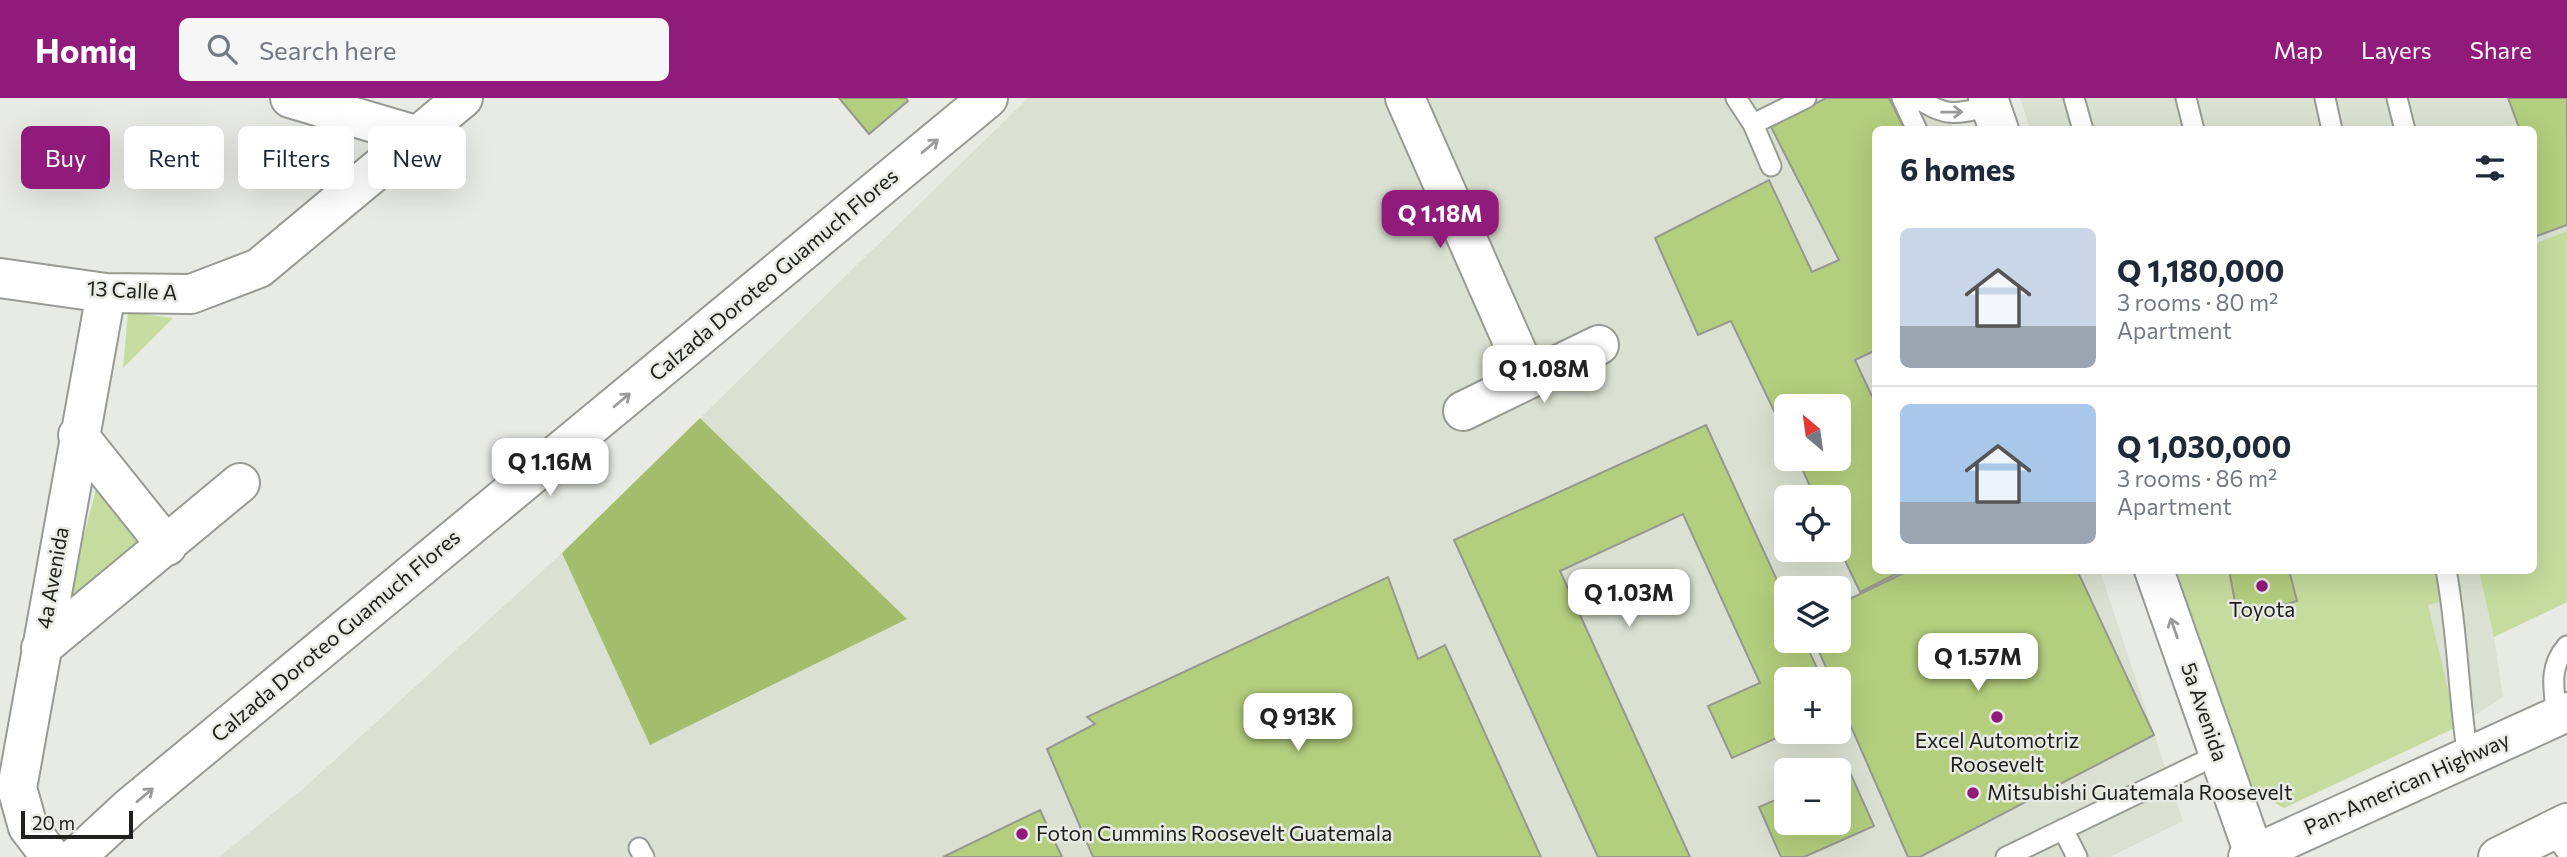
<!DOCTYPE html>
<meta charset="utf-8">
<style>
:root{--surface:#fff;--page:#f6f6f7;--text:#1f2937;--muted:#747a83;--line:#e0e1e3;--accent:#901b7a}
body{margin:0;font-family:Commissioner,sans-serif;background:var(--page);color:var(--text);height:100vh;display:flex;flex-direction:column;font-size:26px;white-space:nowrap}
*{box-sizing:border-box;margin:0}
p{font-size:23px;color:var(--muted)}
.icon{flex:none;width:38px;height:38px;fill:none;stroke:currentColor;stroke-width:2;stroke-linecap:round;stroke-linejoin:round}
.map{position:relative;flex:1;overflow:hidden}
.side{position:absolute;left:1872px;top:28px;width:665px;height:448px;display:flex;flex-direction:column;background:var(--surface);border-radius:10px;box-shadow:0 7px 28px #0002}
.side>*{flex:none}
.top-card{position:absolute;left:21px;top:28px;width:665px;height:63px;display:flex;gap:14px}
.needle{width:46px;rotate:331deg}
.tools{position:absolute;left:1774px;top:296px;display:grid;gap:14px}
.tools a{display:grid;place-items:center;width:77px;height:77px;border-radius:10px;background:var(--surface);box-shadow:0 7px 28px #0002;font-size:35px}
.scale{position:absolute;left:21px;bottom:18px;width:112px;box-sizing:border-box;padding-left:7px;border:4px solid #20211f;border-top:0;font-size:19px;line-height:24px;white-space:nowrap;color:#20211f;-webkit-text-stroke:5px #e8ebe4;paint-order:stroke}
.price{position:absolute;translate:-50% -60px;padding:0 16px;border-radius:14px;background:#fff;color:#222;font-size:23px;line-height:46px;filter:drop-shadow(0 2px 4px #0008)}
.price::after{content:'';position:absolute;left:50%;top:42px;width:21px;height:16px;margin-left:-10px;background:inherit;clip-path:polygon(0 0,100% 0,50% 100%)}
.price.current{background:var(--accent);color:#fff}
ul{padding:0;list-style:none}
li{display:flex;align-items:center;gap:21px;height:175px;padding:0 28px}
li+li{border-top:2px solid var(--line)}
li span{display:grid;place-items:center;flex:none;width:196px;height:140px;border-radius:10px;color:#555}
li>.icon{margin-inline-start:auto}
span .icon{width:84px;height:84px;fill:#fffc;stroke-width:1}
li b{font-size:30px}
h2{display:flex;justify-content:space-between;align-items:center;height:84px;padding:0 28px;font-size:30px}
.tag{padding:0 24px;border-radius:10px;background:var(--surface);box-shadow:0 7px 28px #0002;font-size:24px;line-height:63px}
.tag.current{background:var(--accent);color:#fff}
header{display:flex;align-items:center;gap:42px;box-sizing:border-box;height:98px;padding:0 35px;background:var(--accent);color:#fff}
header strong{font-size:33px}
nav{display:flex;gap:38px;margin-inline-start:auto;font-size:24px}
.search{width:490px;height:63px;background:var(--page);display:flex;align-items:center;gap:18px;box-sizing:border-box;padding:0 24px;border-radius:10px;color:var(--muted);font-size:26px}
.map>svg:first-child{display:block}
</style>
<header>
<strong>Homiq</strong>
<div class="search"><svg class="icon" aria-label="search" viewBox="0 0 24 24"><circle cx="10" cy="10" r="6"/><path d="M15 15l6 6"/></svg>Search here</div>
<nav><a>Map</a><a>Layers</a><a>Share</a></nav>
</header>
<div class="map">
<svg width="2567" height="759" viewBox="0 0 2567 759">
<rect width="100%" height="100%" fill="#e8ebe4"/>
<path fill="#dbe1d2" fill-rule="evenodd" d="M 1028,0 L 1942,0 L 1953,31 L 1876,32 L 1876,472 L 2100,473 L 2183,723 L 2110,759 L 219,759 L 304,690 L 562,455 L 650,647 L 906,520 L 700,320 ZM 1787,308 L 1839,308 L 1839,360 L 1787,360 ZM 1787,399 L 1839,399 L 1839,452 L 1787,452 ZM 1787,490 L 1839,490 L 1839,542 L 1787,542 ZM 1787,581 L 1839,581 L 1839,634 L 1787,634 ZM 1787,672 L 1839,672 L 1839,724 L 1787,724 Z
M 2020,0 L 2567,0 L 2567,504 L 2494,539 L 2503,599 L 2457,629 L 2284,710 L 2262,700 L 2175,473 L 2534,472 L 2534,32 L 2030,31 Z"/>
<path fill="#c6dc9e" d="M 2567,133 L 2567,504 L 2494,539 L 2479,473 L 2534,472 L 2534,146 Z
M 128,214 L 173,220 L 123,270 Z
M 98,384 L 143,441 L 67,502 Z
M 2175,473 L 2229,473 L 2238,519 L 2289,473 L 2450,473 L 2459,499 L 2428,507 L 2457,629 L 2284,710 L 2251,690 Z"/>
<path fill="#a3bd6c" d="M 700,320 L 907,521 L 650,647 L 562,455 Z"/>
<path fill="#b3ce7d" stroke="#969891" stroke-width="2" d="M 839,0 L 906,0 L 908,3 L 869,36 Z
M 1826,0 L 1889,0 L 1905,32 L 1876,32 L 1876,252 L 1855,262 L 1876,307 L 1876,472 L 1904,472 L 1860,494 L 1839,450 L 1839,399 L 1815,399 L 1797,360 L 1839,360 L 1839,308 L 1787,308 L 1787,340 L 1731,223 L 1698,237 L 1655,140 L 1769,82 L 1812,174 L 1839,162 L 1771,29 Z
M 2508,0 L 2567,0 L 2567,127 L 2534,139 L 2534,32 L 2520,32 Z
M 1706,327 L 1787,504 L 1787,542 L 1804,542 L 1822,581 L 1787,581 L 1787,634 L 1790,634 L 1732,660 L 1708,608 L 1760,585 L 1683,416 L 1560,473 L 1690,759 L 1598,759 L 1454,442 Z
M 1910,472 L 2077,472 L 2154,637 L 1920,759 L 1908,759 L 1839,601 L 1839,581 L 1831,581 L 1814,542 L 1839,542 L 1839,506 Z
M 2229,472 L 2289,472 L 2297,503 L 2238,520 Z
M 1388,479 L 1418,561 L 1445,547 L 1541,759 L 1093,759 L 1047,651 L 1095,626 L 1087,619 Z
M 1848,670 L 1874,728 L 1804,759 L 1781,759 L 1759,709 L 1787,697 L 1787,724 L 1839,724 L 1839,673 Z
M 1040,712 L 1062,759 L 943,759 Z"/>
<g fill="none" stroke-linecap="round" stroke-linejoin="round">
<defs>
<path id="lane" d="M 1736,0 L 1753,26 L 1771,68
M 1902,0 L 1917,32
M 1917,0 C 1947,20 1957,16 1990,8
M 2074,0 L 2083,32
M 2186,0 L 2194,32
M 2325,0 L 2332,32
M 2397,0 L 2405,32
M 1753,26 L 1806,0
M 2446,472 C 2458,534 2458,597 2468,659
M 2557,618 C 2554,592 2548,569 2567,548
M 2063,731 L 2077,759
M 2551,733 L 2567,754
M 639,750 L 644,759
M 2006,759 L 2219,656"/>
<path id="street" d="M 290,0 L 415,37
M 1405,0 L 1529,281
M 0,180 L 106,195 L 191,196 L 259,170 L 463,0
M 1463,313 L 1599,247
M 78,337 L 167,448
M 41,550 L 240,385
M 51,759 L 28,729 L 17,690 L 106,195"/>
<path id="secondary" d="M 1988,0 L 1999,32
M 2154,472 L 2254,756
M 76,759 L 130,709 L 988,0"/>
<path id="highway" d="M 2248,759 L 2567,614
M 2498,759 L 2567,725"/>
</defs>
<use href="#lane" stroke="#989b94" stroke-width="23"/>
<use href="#street" stroke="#989b94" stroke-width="42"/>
<use href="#secondary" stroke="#989b94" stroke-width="42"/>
<use href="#highway" stroke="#989b94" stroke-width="42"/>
<use href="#lane" stroke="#fff" stroke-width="19"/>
<use href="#street" stroke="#fff" stroke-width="38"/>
<use href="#secondary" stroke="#fff" stroke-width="38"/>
<use href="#highway" stroke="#fff" stroke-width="38"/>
</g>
<defs><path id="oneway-shaft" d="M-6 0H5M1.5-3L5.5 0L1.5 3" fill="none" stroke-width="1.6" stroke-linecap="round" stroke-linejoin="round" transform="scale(1.75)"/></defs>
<g stroke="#9b9b9a">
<use href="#oneway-shaft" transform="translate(1952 14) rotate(-1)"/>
<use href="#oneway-shaft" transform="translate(930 48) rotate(-40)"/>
<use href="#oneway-shaft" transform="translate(622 302) rotate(-40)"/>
<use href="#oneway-shaft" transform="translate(2174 530) rotate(-109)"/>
<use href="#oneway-shaft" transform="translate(145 697) rotate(-40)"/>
</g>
<g fill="#901b7a" stroke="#e8ebe4" stroke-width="2.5">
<circle cx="2262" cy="488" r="7"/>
<circle cx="1997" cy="619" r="7"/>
<circle cx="1973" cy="695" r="7"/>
<circle cx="1022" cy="736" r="7"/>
</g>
<g text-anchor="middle" stroke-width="5" stroke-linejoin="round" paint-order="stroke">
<g font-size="21" fill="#20211f" stroke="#e8ebe4">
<text transform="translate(774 177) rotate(-40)" y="7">Calzada Doroteo Guamuch Flores</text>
<text transform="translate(132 193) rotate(3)" y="7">13 Calle A</text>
<text transform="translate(53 480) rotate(-80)" y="7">4a Avenida</text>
<text transform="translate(336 538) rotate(-40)" y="7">Calzada Doroteo Guamuch Flores</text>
<text transform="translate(2204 614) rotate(71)" y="7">5a Avenida</text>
<text transform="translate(2407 686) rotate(-24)" y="7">Pan-American Highway</text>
</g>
<g font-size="21" fill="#20211f" stroke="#e8ebe4">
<text x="2262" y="519">Toyota</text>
<text x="1997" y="650">Excel Automotriz<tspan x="1997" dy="24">Roosevelt</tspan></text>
<text x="1987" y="702" text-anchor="start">Mitsubishi Guatemala Roosevelt</text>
<text x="1036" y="743" text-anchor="start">Foton Cummins Roosevelt Guatemala</text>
</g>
</g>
</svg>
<div class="tools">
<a><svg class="needle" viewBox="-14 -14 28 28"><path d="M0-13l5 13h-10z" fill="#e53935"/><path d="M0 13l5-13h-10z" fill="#747a83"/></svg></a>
<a><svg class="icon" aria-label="locate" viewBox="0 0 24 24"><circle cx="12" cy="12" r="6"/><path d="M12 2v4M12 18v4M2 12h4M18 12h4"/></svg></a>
<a><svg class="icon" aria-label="layers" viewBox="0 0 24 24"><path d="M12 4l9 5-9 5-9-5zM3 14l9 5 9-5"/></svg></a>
<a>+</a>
<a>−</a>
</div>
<div class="scale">20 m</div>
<b class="price current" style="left:1440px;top:152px">Q 1.18M</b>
<b class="price" style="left:1544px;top:307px">Q 1.08M</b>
<b class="price" style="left:550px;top:400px">Q 1.16M</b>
<b class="price" style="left:1629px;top:531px">Q 1.03M</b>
<b class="price" style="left:1978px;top:595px">Q 1.57M</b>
<b class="price" style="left:1298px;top:655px">Q 913K</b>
<div class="top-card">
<a class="tag current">Buy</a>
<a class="tag">Rent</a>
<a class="tag">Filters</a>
<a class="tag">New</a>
</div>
<section class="side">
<h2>6 homes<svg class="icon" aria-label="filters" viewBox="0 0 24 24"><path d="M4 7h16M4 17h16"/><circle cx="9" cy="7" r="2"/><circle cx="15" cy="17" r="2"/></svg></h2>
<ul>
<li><span style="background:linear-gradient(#c9d6e8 70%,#9aa5b1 0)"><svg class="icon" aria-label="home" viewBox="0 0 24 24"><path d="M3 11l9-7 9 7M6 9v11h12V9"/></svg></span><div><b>Q 1,180,000</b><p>3 rooms · 80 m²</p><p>Apartment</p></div></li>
<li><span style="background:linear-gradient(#a9c7e8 70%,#9aa5b1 0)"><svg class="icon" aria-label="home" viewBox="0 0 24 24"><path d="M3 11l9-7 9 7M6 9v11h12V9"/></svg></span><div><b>Q 1,030,000</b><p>3 rooms · 86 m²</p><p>Apartment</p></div></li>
</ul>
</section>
</div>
